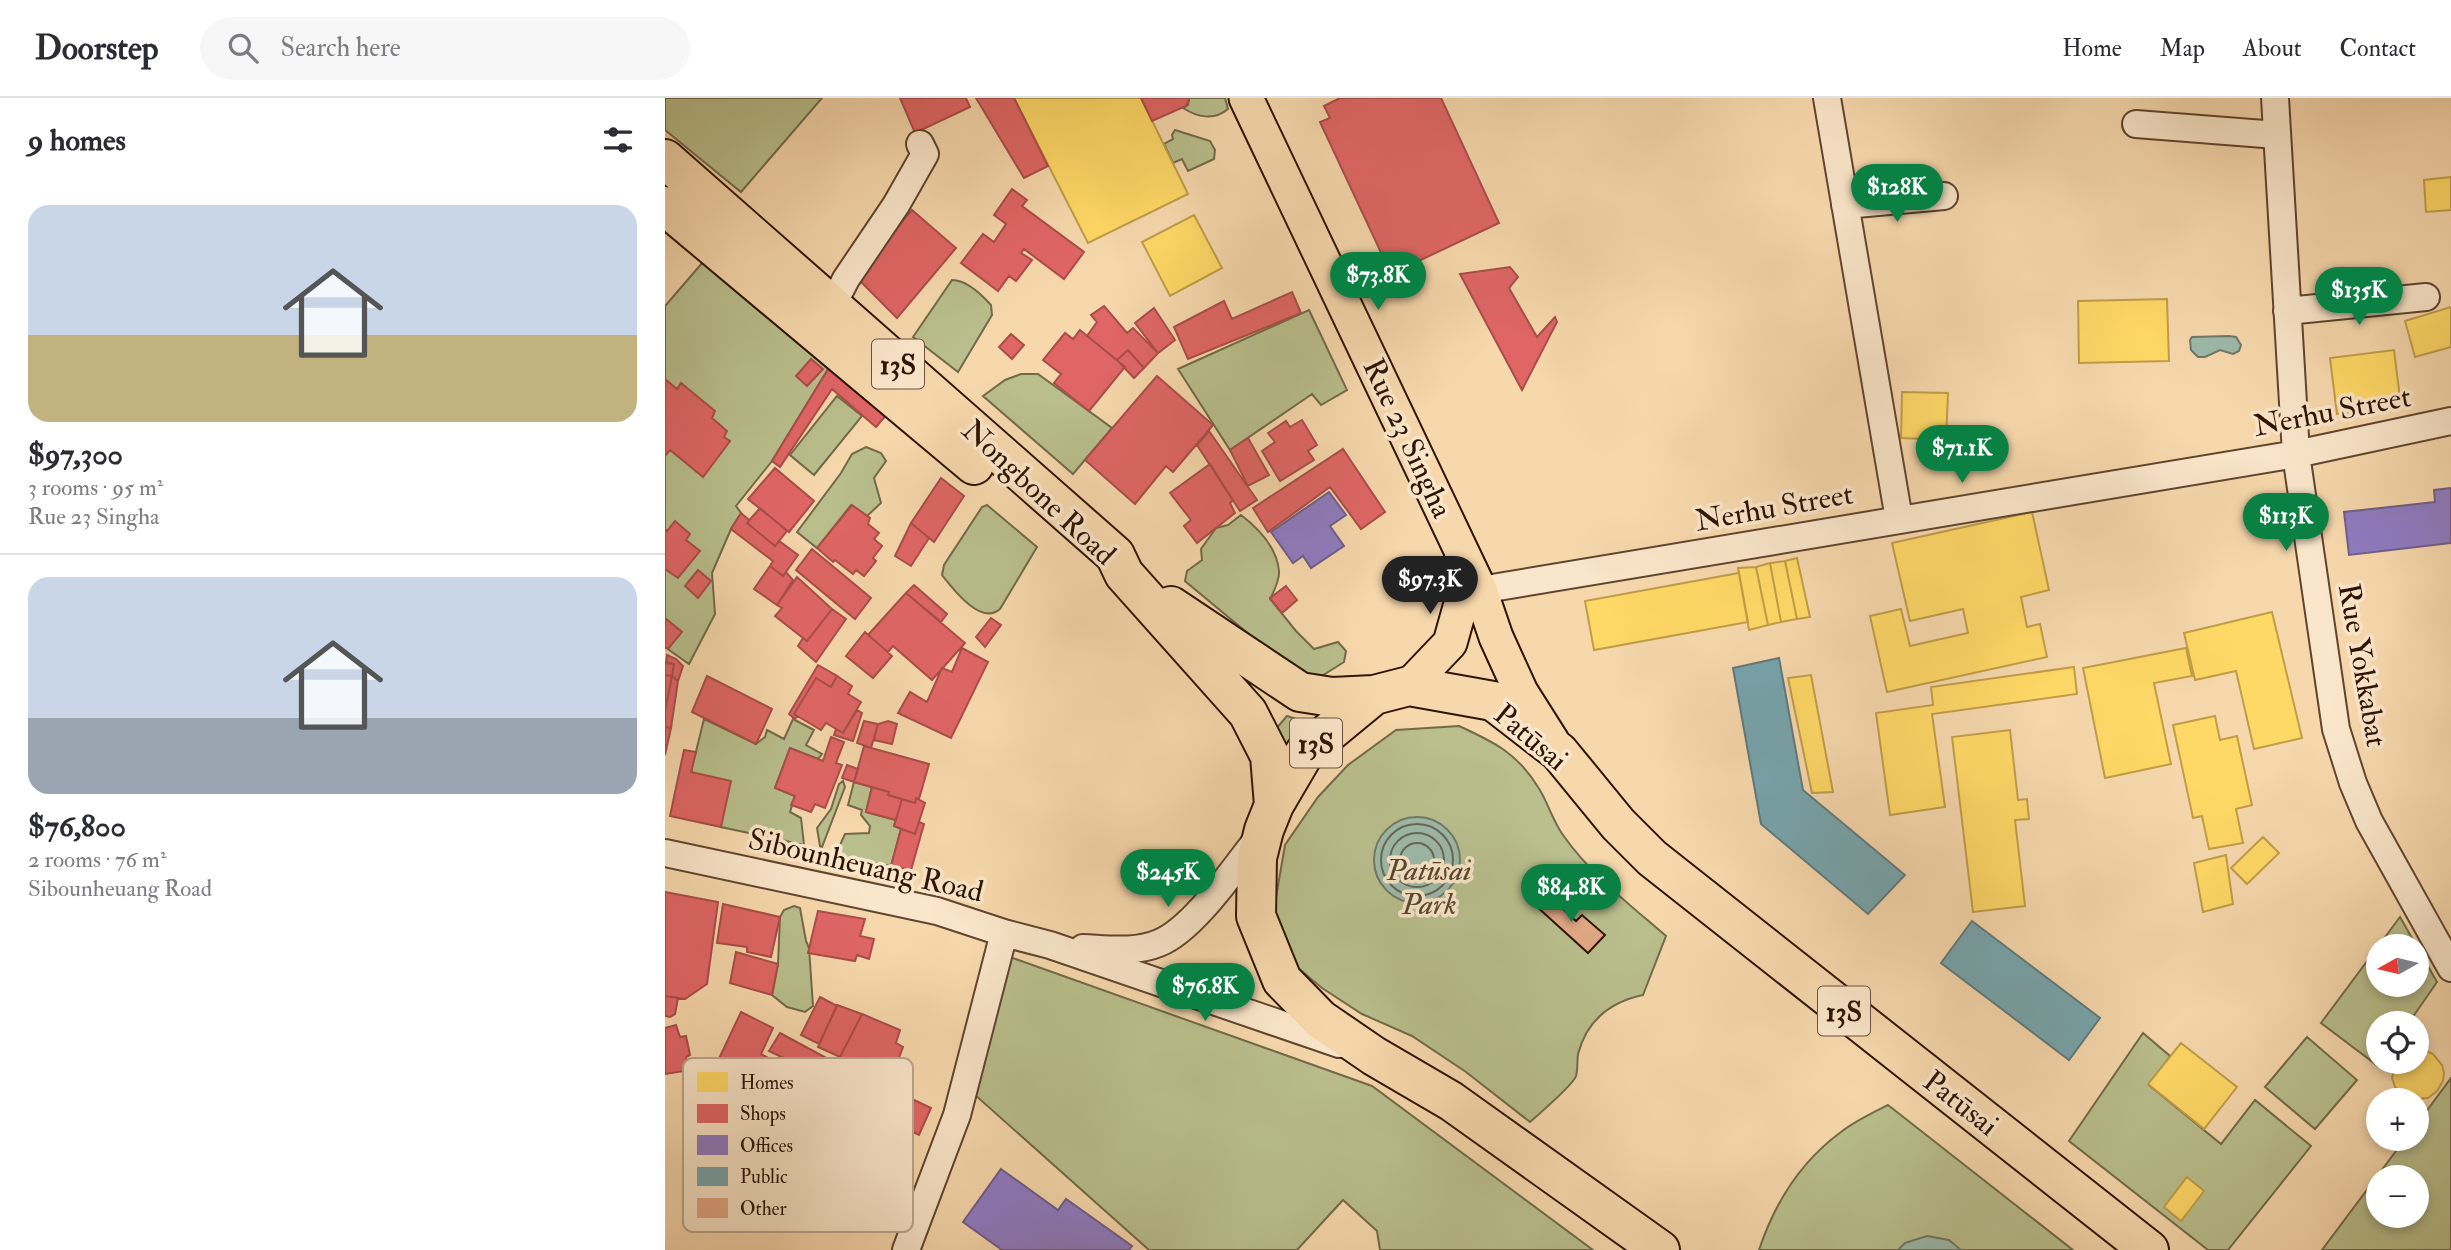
<!DOCTYPE html>
<meta charset="utf-8">
<style>
:root{--surface:#fff;--page:#f7f7f7;--text:#2b2b33;--muted:#7c7c81;--line:#e1e1e2;--accent:#0b8043}
body{margin:0;font-family:"IM FELL Double Pica",serif;background:var(--page);color:var(--text);height:100vh;display:flex;flex-direction:column;font-size:26px;white-space:nowrap}
*{box-sizing:border-box;margin:0}
p{font-size:23px;color:var(--muted)}
.icon{flex:none;width:38px;height:38px;fill:none;stroke:currentColor;stroke-width:2;stroke-linecap:round;stroke-linejoin:round}
.map{position:relative;flex:1;overflow:hidden}
.sheet{display:flex;flex-direction:column;background:var(--surface);width:665px}
.sheet>*{flex:none}
.needle{width:46px;rotate:262deg}
.controls{position:absolute;left:1701px;top:836px;display:grid;gap:14px}
.controls a{display:grid;place-items:center;width:63px;height:63px;border-radius:50%;background:var(--surface);box-shadow:0 4px 10px #0003;font-size:35px}
.price{position:absolute;translate:-50% -60px;padding:0 16px;border-radius:24px;background:var(--accent);color:#fff;font-size:23px;line-height:46px;filter:drop-shadow(0 2px 4px #0008)}
.price::after{content:'';position:absolute;left:50%;top:42px;width:21px;height:16px;margin-left:-10px;background:inherit;clip-path:polygon(0 0,100% 0,50% 100%)}
.price.current{background:#222;color:#fff}
ul{padding:0;list-style:none}
li{display:grid;align-content:center;gap:14px;height:371px;padding:0 28px}
li+li{border-top:2px solid var(--line)}
li span{display:grid;place-items:center;height:217px;border-radius:21px;color:#555}
li>.icon{margin-inline-start:auto}
span .icon{width:126px;height:126px;fill:#fffc;stroke-width:1}
li b{font-size:30px}
h2{display:flex;justify-content:space-between;align-items:center;height:84px;padding:0 28px;font-size:30px}
header{display:flex;align-items:center;gap:42px;box-sizing:border-box;height:98px;padding:0 35px;background:var(--surface);border-bottom:2px solid var(--line)}
header strong{font-size:33px}
nav{display:flex;gap:38px;margin-inline-start:auto;font-size:24px}
.search{width:490px;height:63px;background:var(--page);display:flex;align-items:center;gap:18px;box-sizing:border-box;padding:0 24px;border-radius:38px;color:var(--muted);font-size:26px}
main{display:flex;flex:1;min-height:0}
.map>svg:first-child{display:block}
</style>
<header>
<strong>Doorstep</strong>
<div class="search"><svg class="icon" aria-label="search" viewBox="0 0 24 24"><circle cx="10" cy="10" r="6"/><path d="M15 15l6 6"/></svg>Search here</div>
<nav><a>Home</a><a>Map</a><a>About</a><a>Contact</a></nav>
</header>
<main>
<section class="sheet">
<h2>9 homes<svg class="icon" aria-label="filters" viewBox="0 0 24 24"><path d="M4 7h16M4 17h16"/><circle cx="9" cy="7" r="2"/><circle cx="15" cy="17" r="2"/></svg></h2>
<ul>
<li><span style="background:linear-gradient(#c9d6e8 60%,#c2b280 0)"><svg class="icon" aria-label="home" viewBox="0 0 24 24"><path d="M3 11l9-7 9 7M6 9v11h12V9"/></svg></span><div><b>$97,300</b><p>3 rooms · 95 m²</p><p>Rue 23 Singha</p></div></li>
<li><span style="background:linear-gradient(#c9d6e8 65%,#9aa5b1 0)"><svg class="icon" aria-label="home" viewBox="0 0 24 24"><path d="M3 11l9-7 9 7M6 9v11h12V9"/></svg></span><div><b>$76,800</b><p>2 rooms · 76 m²</p><p>Sibounheuang Road</p></div></li>
</ul>
</section>
<div class="map">
<svg width="1786" height="1152" viewBox="0 0 1786 1152">
<rect width="100%" height="100%" fill="#f7d8ad"/>
<filter id="stains"><feTurbulence type="fractalNoise" baseFrequency=".00286" numOctaves="4"/><feColorMatrix values="0 0 0 0 .2 0 0 0 0 .09 0 0 0 0 .02 0 0 0 .5 -.17"/></filter>
<radialGradient id="worn" r=".72"><stop offset=".6" stop-color="#630" stop-opacity="0"/><stop offset="1" stop-color="#630" stop-opacity=".3"/></radialGradient>
<path fill="#b9bf8d" stroke="#736a49" stroke-width="2" fill-rule="evenodd" d="M 0,0 L 157,0 L 76,94 L 0,32 Z
M 524,0 L 560,0 L 563,11 C 549,23 532,19 518,10 L 523,7 Z
M 510,32 L 545,43 L 550,52 L 549,61 L 523,73 L 517,61 L 508,65 L 499,46 L 508,41 L 507,37 Z
M 38,164 L 165,268 L 107,363 L 71,408 L 76,415 L 66,431 L 47,475 L 50,516 L 24,566 L 0,549 L 0,208 Z
M 287,182 C 301,182 317,197 326,207 L 327,217 L 293,274 L 248,239 Z
M 644,212 L 682,292 L 656,307 L 647,296 L 565,352 L 513,271 Z
M 356,276 L 373,276 L 447,330 L 408,376 L 318,298 L 340,282 Z
M 172,298 L 197,318 L 149,377 L 125,357 Z
M 201,349 L 216,355 L 221,363 L 209,380 L 216,405 L 202,418 L 186,407 L 152,450 L 132,434 L 176,375 L 187,356 Z
M 322,407 L 372,449 L 335,511 C 316,528 288,491 277,477 L 279,467 L 317,409 Z
M 576,417 C 593,430 612,450 614,473 C 615,482 609,493 605,501 L 631,533 L 649,551 L 673,544 L 681,553 L 679,564 L 652,581 L 633,577 L 520,483 L 522,473 L 537,462 L 536,451 L 551,430 L 563,427 Z
M 622,618 L 647,626 L 620,655 L 610,632 Z
M 39,621 L 91,646 L 100,639 L 102,632 L 119,641 L 128,621 L 149,632 L 141,647 L 157,656 L 153,661 L 125,650 L 110,690 L 130,698 L 125,714 L 136,720 L 139,747 L 56,729 L 26,674 Z
M 794,628 C 829,644 852,655 873,689 C 883,704 887,722 898,737 C 926,777 964,806 1001,838 L 978,897 C 945,904 922,922 913,956 C 912,963 913,971 911,978 C 908,987 874,1016 865,1024 L 801,974 L 747,938 L 697,916 L 657,890 L 633,870 L 609,811 L 620,747 L 653,699 L 683,667 L 731,632 Z
M 178,683 L 180,689 L 157,749 L 155,748 L 152,730 L 166,711 L 174,686 Z
M 189,684 L 207,689 L 201,714 L 231,722 L 229,728 L 236,731 L 226,768 L 170,758 L 180,736 L 204,735 L 205,728 L 196,717 L 197,712 L 183,707 Z
M 129,808 L 135,810 L 141,843 L 144,850 L 148,908 L 140,914 L 122,909 L 107,897 L 113,866 L 115,819 L 119,812 Z
M 1735,819 L 1772,884 L 1743,926 L 1713,926 L 1713,964 L 1716,964 L 1713,968 L 1656,925 ZM 1713,849 L 1752,849 L 1752,887 L 1713,887 Z
M 345,859 L 707,988 L 928,1152 L 715,1152 L 712,1133 L 678,1102 L 632,1152 L 484,1152 L 309,996 Z
M 1478,935 L 1505,958 L 1484,987 L 1556,1046 L 1590,1002 L 1646,1048 L 1563,1152 L 1543,1152 L 1404,1043 Z
M 1642,939 L 1692,982 L 1650,1031 L 1600,989 Z
M 1786,980 L 1786,1152 L 1657,1152 L 1740,1041 L 1752,1041 L 1752,1026 ZM 1713,1080 L 1752,1080 L 1752,1118 L 1713,1118 Z
M 1223,1007 L 1408,1152 L 1094,1152 C 1110,1104 1135,1064 1176,1034 C 1190,1023 1207,1015 1223,1007 Z"/>
<path fill="#9dbaaa" stroke="#707868" stroke-width="2" d="M 1564,238 L 1571,239 L 1576,247 L 1574,253 L 1568,256 L 1555,252 L 1540,259 L 1533,259 L 1526,252 L 1525,242 L 1527,239 Z
M709 762a43 43 0 1 1 86 0a43 43 0 1 1-86 0Z
M 1262,1138 L 1284,1142 L 1296,1152 L 1233,1152 L 1240,1145 Z"/>
<path fill="#ffd966" stroke="#c09e49" stroke-width="2" d="M 349,0 L 476,0 L 523,96 L 423,145 Z
M 1786,79 L 1786,112 L 1761,114 L 1759,82 Z
M 529,117 L 557,170 L 505,198 L 477,144 Z
M 1502,201 L 1504,263 L 1414,265 L 1413,203 Z
M 1786,209 L 1786,249 L 1750,259 L 1740,223 Z
M 1729,252 L 1736,308 L 1672,316 L 1665,260 Z
M 1237,294 L 1283,295 L 1281,342 L 1236,340 Z
M 1367,414 L 1384,492 L 1356,499 L 1362,529 L 1375,526 L 1382,559 L 1222,594 L 1205,518 L 1236,511 L 1245,548 L 1303,535 L 1298,511 L 1245,523 L 1227,445 Z
M 1132,460 L 1145,519 L 1132,521 L 1120,463 Z
M 1120,463 L 1132,521 L 1116,524 L 1105,465 Z
M 1105,465 L 1116,524 L 1103,527 L 1091,469 Z
M 1091,469 L 1103,527 L 1084,532 L 1073,470 Z
M 1074,475 L 1083,524 L 929,552 L 920,503 Z
M 1607,514 L 1637,640 L 1589,651 L 1571,573 L 1530,582 L 1519,535 Z
M 1521,550 L 1527,578 L 1489,585 L 1506,666 L 1440,680 L 1418,570 Z
M 1409,569 L 1412,596 L 1267,616 L 1280,709 L 1225,717 L 1211,615 L 1268,607 L 1266,589 Z
M 1146,577 L 1168,694 L 1147,695 L 1123,580 Z
M 1550,618 L 1555,642 L 1572,638 L 1587,707 L 1571,711 L 1578,745 L 1544,751 L 1537,718 L 1528,720 L 1508,627 Z
M 1345,632 L 1353,702 L 1362,701 L 1364,721 L 1350,722 L 1360,808 L 1308,814 L 1287,639 Z
M 1598,739 L 1614,755 L 1582,786 L 1566,770 Z
M 1561,757 L 1568,806 L 1538,814 L 1529,765 Z
M 1516,945 L 1572,989 L 1539,1031 L 1483,986 Z
M 1754,949 L 1768,956 L 1777,967 L 1779,975 L 1778,983 L 1772,993 L 1763,1000 L 1749,1001 L 1737,996 L 1730,989 L 1727,980 L 1731,964 L 1752,964 L 1752,950 Z
M 1522,1079 L 1539,1093 L 1516,1123 L 1499,1109 Z"/>
<path fill="#e06666" stroke="#aa4d49" stroke-width="2" d="M 235,0 L 301,0 L 305,9 L 250,35 Z
M 311,0 L 349,0 L 383,68 L 359,80 Z
M 476,0 L 524,0 L 524,2 L 521,8 L 487,23 Z
M 675,0 L 776,0 L 834,125 L 726,176 L 655,24 L 665,20 L 659,8 Z
M 347,91 L 362,102 L 357,108 L 419,154 L 399,181 L 359,151 L 356,155 L 367,162 L 351,183 L 344,178 L 333,193 L 296,165 L 318,136 L 329,144 L 341,126 L 329,117 Z
M 247,112 L 291,150 L 232,220 L 190,178 L 224,132 L 229,133 Z
M 845,169 L 853,179 L 844,190 L 872,239 L 890,219 L 892,224 L 857,292 L 795,176 Z
M 627,194 L 636,215 L 523,261 L 509,229 L 559,203 L 567,221 Z
M 439,208 L 462,235 L 468,230 L 493,255 L 479,270 L 463,252 L 452,262 L 422,238 L 432,224 L 426,217 Z
M 489,210 L 510,242 L 493,255 L 470,225 Z
M 415,232 L 460,269 L 424,313 L 389,285 L 396,276 L 378,262 L 400,235 L 408,241 Z
M 346,236 L 359,247 L 347,261 L 334,249 Z
M 463,252 L 479,270 L 469,280 L 452,262 Z
M 146,261 L 158,271 L 142,288 L 131,278 Z
M 165,268 L 222,316 L 211,329 L 167,291 L 115,369 L 107,363 Z
M 492,278 L 548,327 L 508,374 L 501,368 L 470,406 L 420,362 Z
M 0,281 L 12,291 L 16,285 L 50,313 L 47,320 L 62,333 L 59,339 L 65,343 L 38,379 L 5,352 L 0,358 Z
M 637,322 L 652,347 L 643,353 L 649,362 L 615,383 L 597,353 L 610,344 L 603,335 L 621,323 L 625,329 Z
M 544,333 L 592,402 L 575,413 L 532,347 Z
M 583,340 L 604,377 L 583,388 L 565,352 Z
M 678,351 L 720,414 L 696,431 L 665,389 L 603,434 L 588,410 Z
M 545,366 L 568,402 L 565,405 L 570,415 L 532,445 L 519,428 L 526,422 L 505,395 Z
M 110,370 L 149,403 L 124,434 L 83,401 Z
M 276,380 L 299,398 L 269,444 L 246,425 Z
M 187,407 L 205,420 L 203,426 L 214,435 L 209,441 L 217,448 L 208,460 L 211,463 L 199,478 L 191,472 L 188,476 L 170,462 L 168,464 L 152,450 Z
M 95,410 L 122,433 L 110,448 L 82,425 Z
M 76,415 L 84,422 L 82,425 L 110,448 L 114,443 L 133,457 L 118,478 L 105,468 L 108,463 L 66,431 Z
M 10,423 L 25,436 L 21,442 L 35,453 L 13,480 L 0,471 L 0,431 L 2,433 Z
M 246,425 L 264,440 L 246,468 L 230,458 Z
M 147,451 L 206,500 L 190,521 L 131,472 Z
M 105,468 L 118,478 L 121,474 L 128,482 L 112,507 L 89,491 Z
M 33,472 L 46,483 L 33,500 L 20,488 Z
M 132,479 L 167,511 L 142,543 L 110,518 L 117,510 L 112,507 Z
M 249,487 L 282,516 L 276,524 L 241,495 Z
M 621,488 L 632,502 L 617,515 L 605,500 Z
M 241,495 L 300,545 L 267,582 L 228,548 L 223,554 L 203,537 Z
M 167,511 L 181,521 L 151,564 L 133,548 L 138,540 L 142,543 Z
M 0,520 L 17,534 L 3,551 L 0,549 Z
M 326,520 L 336,527 L 320,549 L 311,539 Z
M 200,534 L 227,558 L 208,580 L 181,558 Z
M 297,550 L 323,564 L 286,640 L 233,615 L 245,594 L 262,604 L 277,570 L 287,574 Z
M 2,557 L 11,561 L 18,568 L 13,583 L 7,578 L 9,566 L 1,565 Z
M 0,564 L 9,566 L 7,578 L 0,577 Z
M 153,567 L 172,578 L 166,589 L 151,580 L 129,616 L 132,618 L 130,621 L 124,616 Z
M 0,577 L 7,578 L 0,613 Z
M 7,578 L 13,583 L 6,630 L 0,629 L 0,613 Z
M 42,578 L 107,611 L 91,646 L 27,614 Z
M 172,578 L 187,588 L 183,596 L 196,604 L 178,635 L 161,625 L 156,632 L 129,616 L 151,580 L 166,589 Z
M 192,612 L 197,615 L 188,643 L 169,637 L 171,631 L 178,635 Z
M 199,623 L 213,626 L 206,650 L 192,645 Z
M 223,623 L 232,626 L 227,646 L 209,642 L 213,626 Z
M 0,629 L 6,630 L 0,657 Z
M 166,639 L 179,644 L 171,665 L 177,667 L 160,710 L 150,706 L 146,714 L 126,707 L 130,698 L 110,690 L 125,650 L 158,663 Z
M 199,648 L 264,666 L 254,701 L 251,700 L 250,705 L 223,697 L 224,694 L 189,684 Z
M 19,652 L 31,654 L 26,674 L 66,683 L 56,729 L 5,718 Z
M 182,667 L 193,671 L 189,684 L 177,680 Z
M 207,689 L 224,694 L 223,697 L 237,701 L 231,722 L 201,714 Z
M 251,700 L 260,705 L 250,736 L 229,728 L 237,701 L 250,705 Z
M 254,724 L 259,726 L 246,772 L 226,768 L 236,731 L 250,736 Z
M 0,794 L 53,804 L 42,886 L 20,901 L 0,898 Z
M 58,806 L 115,819 L 106,859 L 82,854 L 82,849 L 52,845 Z
M 153,813 L 200,821 L 195,838 L 209,841 L 204,861 L 192,857 L 190,863 L 143,855 Z
M 71,854 L 113,866 L 107,897 L 65,885 Z
M 0,898 L 13,900 L 10,916 L 5,919 L 0,918 Z
M 155,899 L 172,908 L 154,946 L 136,937 Z
M 172,907 L 197,916 L 175,959 L 153,949 Z
M 76,914 L 108,930 L 96,956 L 107,962 L 99,977 L 90,972 L 64,1021 L 32,1007 Z
M 197,916 L 235,932 L 231,945 L 238,949 L 230,970 L 219,963 L 211,977 L 175,959 Z
M 11,927 L 15,939 L 21,938 L 25,957 L 21,959 L 25,972 L 0,976 L 0,930 Z
M 115,935 L 165,962 L 158,979 L 104,953 Z
M 165,962 L 266,1010 L 254,1037 L 153,991 Z"/>
<path fill="#8e7cc3" stroke="#715d8a" stroke-width="2" d="M 1786,390 L 1786,445 L 1684,457 L 1679,414 L 1770,404 L 1769,392 Z
M 664,394 L 681,417 L 665,428 L 679,448 L 646,470 L 638,458 L 628,465 L 606,434 Z
M 336,1071 L 393,1112 L 401,1101 L 467,1148 L 464,1152 L 337,1152 L 298,1124 Z"/>
<path fill="#76a5af" stroke="#607a7c" stroke-width="2" d="M 1114,560 L 1138,692 L 1240,777 L 1203,816 L 1096,726 L 1068,570 Z
M 1307,823 L 1435,920 L 1404,962 L 1276,865 Z"/>
<g fill="none" stroke-linecap="round" stroke-linejoin="round">
<path stroke="#656758" stroke-width="2" d="M716 762a36 36 0 1 1 72 0a36 36 0 1 1-72 0Z
M725 762a27 27 0 1 1 54 0a27 27 0 1 1-54 0Z
M735 762a17 17 0 1 1 34 0a17 17 0 1 1-34 0Z"/>
</g>
<path fill="#e3a987" stroke="#2d1405" stroke-width="2" d="M 881,795 L 911,823 L 917,817 L 940,837 L 923,855 L 870,807 Z"/>
<g fill="none" stroke-linecap="round" stroke-linejoin="round">
<defs>
<path id="minor" d="M 1162,0 L 1234,421
M 1610,0 L 1631,356 L 1671,631 L 1688,685 L 1704,723 L 1786,870
M 1471,26 L 1612,37
M 1180,107 L 1279,98
M 167,208 L 181,181 L 231,107 L 260,56 L 255,46
M 1622,213 L 1761,199
M 815,492 L 1631,356 L 1786,323
M 0,755 L 272,813 L 339,835 L 385,847 L 674,946
M 418,850 C 443,851 470,855 494,845 C 529,831 570,769 594,739
M 241,1152 L 292,1017 L 339,835"/>
<path id="major" d="M 581,0 L 815,492 L 831,539 L 856,594 L 887,643
M 744,588 L 785,545 L 797,502 L 796,462"/>
<path id="highway" d="M 0,61 L 450,457 L 459,476 L 583,615 L 605,658 L 609,707
M 0,108 L 309,367
M 506,508 L 635,594 L 667,599 L 709,597
M 995,1152 L 786,1003 L 709,958 L 655,921 L 617,882 L 591,818 L 592,760 L 599,732 L 609,707 L 640,654 L 709,597 L 744,588 L 828,603 L 894,654 L 953,726 L 987,760 L 1484,1152"/>
</defs>
<use href="#minor" stroke="#60452f" stroke-width="30"/>
<use href="#major" stroke="#2d1405" stroke-width="37"/>
<use href="#highway" stroke="#2d1405" stroke-width="42"/>
<use href="#minor" stroke="#fae6ca" stroke-width="26"/>
<use href="#major" stroke="#f7d8ad" stroke-width="33"/>
<use href="#highway" stroke="#f7d8ad" stroke-width="38"/>
</g>
<g text-anchor="middle" stroke-width="7" stroke-linejoin="round" paint-order="stroke">
<g fill="#fae6ca" stroke="#6a5340" stroke-width="2">
<rect x="207" y="241.5" width="52" height="49" rx="5"/>
<rect x="625" y="620.5" width="52" height="49" rx="5"/>
<rect x="1153" y="888.5" width="52" height="49" rx="5"/>
</g>
<g font-size="28" font-weight="bold" fill="#2d1405">
<text x="233" y="276">13S</text>
<text x="651" y="655">13S</text>
<text x="1179" y="923">13S</text>
</g>
<g font-size="30" fill="#2d1405" stroke="#fae6ca">
<text transform="translate(1667 313) rotate(-11)" y="10">Nerhu Street</text>
<text transform="translate(743 340) rotate(65)" y="10">Rue 23 Singha</text>
<text transform="translate(374 394) rotate(43)" y="10">Nongbone Road</text>
<text transform="translate(1109 409) rotate(-10)" y="10">Nerhu Street</text>
<text transform="translate(1698 567) rotate(80)" y="10">Rue Yokkabat</text>
<text transform="translate(866 639) rotate(40)" y="10">Patūsai</text>
<text transform="translate(201 767) rotate(13)" y="10">Sibounheuang Road</text>
<text transform="translate(1296 1005) rotate(38)" y="10">Patūsai</text>
</g>
<g font-size="30" font-style="italic" fill="#57472e" stroke="#fae6ca">
<text x="764" y="782">Patūsai<tspan x="764" dy="34">Park</tspan></text>
</g>
</g>
<rect x="18" y="960" width="230" height="174" rx="10" fill="#fae6ca" stroke="#bca78f" stroke-width="2"/>
<rect x="32" y="974" width="31" height="20" fill="#ffd966"/>
<rect x="32" y="1006" width="31" height="19" fill="#e06666"/>
<rect x="32" y="1037" width="31" height="20" fill="#8e7cc3"/>
<rect x="32" y="1069" width="31" height="19" fill="#76a5af"/>
<rect x="32" y="1100" width="31" height="20" fill="#e3a987"/>
<g font-size="19" fill="#2d1405">
<text x="75" y="991">Homes</text>
<text x="75" y="1022">Shops</text>
<text x="75" y="1054">Offices</text>
<text x="75" y="1085">Public</text>
<text x="75" y="1117">Other</text>
</g>
<rect width="100%" height="100%" filter="url(#stains)"/>
<rect width="100%" height="100%" fill="url(#worn)"/>
</svg>
<div class="controls">
<a><svg class="needle" viewBox="-14 -14 28 28"><path d="M0-13l5 13h-10z" fill="#e53935"/><path d="M0 13l5-13h-10z" fill="#7c7c81"/></svg></a>
<a><svg class="icon" aria-label="locate" viewBox="0 0 24 24"><circle cx="12" cy="12" r="6"/><path d="M12 2v4M12 18v4M2 12h4M18 12h4"/></svg></a>
<a>+</a>
<a>−</a>
</div>
<b class="price" style="left:1232px;top:126px">$128K</b>
<b class="price" style="left:713px;top:214px">$73.8K</b>
<b class="price" style="left:1694px;top:229px">$135K</b>
<b class="price" style="left:1297px;top:387px">$71.1K</b>
<b class="price" style="left:1621px;top:455px">$113K</b>
<b class="price current" style="left:765px;top:518px">$97.3K</b>
<b class="price" style="left:503px;top:811px">$245K</b>
<b class="price" style="left:906px;top:826px">$84.8K</b>
<b class="price" style="left:540px;top:925px">$76.8K</b>
</div>
</main>
